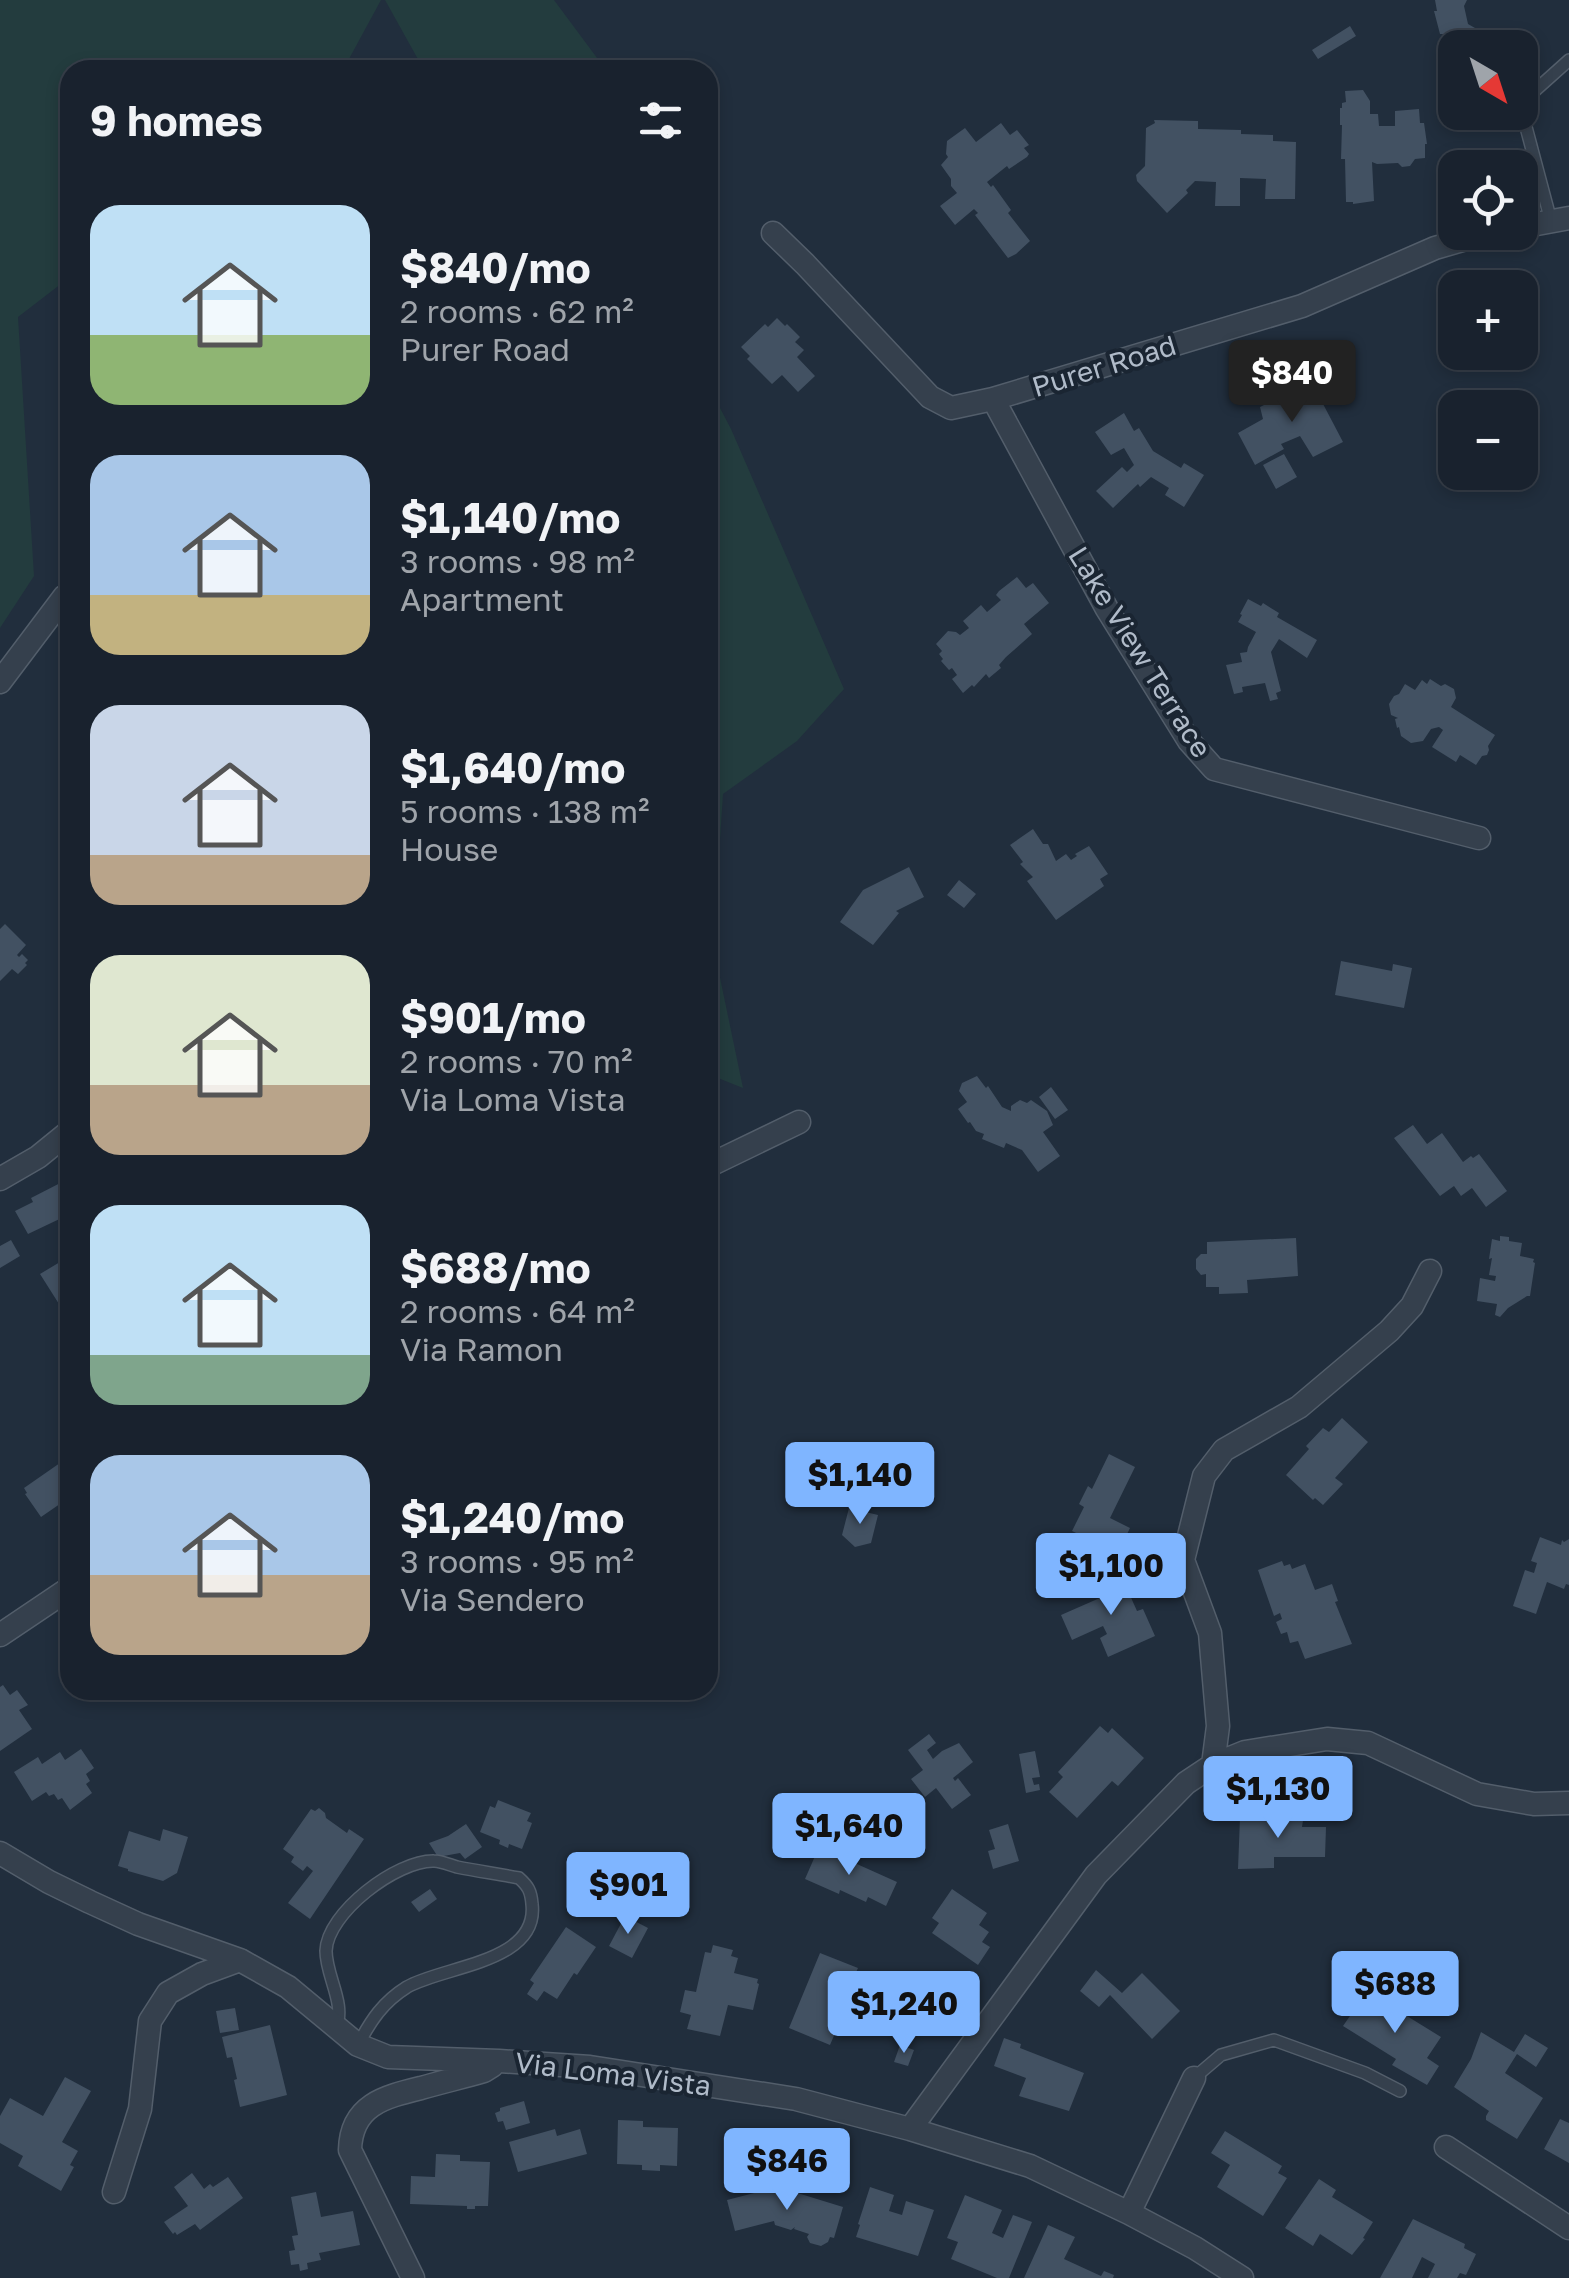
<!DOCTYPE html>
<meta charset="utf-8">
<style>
:root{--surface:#19222e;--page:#262f3a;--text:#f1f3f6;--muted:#9fa4aa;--line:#373f4a;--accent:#7fb5ff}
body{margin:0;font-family:"Golos Text",sans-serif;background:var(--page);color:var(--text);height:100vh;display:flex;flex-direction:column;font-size:38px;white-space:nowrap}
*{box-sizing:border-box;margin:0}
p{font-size:32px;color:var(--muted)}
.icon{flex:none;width:55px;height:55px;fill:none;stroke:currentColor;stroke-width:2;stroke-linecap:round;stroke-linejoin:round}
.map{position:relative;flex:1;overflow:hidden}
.side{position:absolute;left:60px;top:60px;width:658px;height:1640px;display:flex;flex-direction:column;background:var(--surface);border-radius:30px;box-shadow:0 5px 15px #0003,0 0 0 2px var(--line)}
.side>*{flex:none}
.needle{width:65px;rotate:141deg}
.tools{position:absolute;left:1438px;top:30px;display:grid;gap:20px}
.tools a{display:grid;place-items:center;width:100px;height:100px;border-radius:20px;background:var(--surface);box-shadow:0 5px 15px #0003,0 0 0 2px var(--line);font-size:50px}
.price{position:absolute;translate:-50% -85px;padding:0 22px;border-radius:10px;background:var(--accent);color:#111;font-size:32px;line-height:65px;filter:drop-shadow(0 2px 5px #0008)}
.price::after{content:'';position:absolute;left:50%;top:60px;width:30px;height:22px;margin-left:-15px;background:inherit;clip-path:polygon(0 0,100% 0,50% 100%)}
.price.selected{background:#222;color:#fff}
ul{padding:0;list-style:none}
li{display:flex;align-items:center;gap:30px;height:250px;padding:0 30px}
li span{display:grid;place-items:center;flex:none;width:280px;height:200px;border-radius:30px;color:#555}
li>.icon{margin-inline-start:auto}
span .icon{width:120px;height:120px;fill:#fffc;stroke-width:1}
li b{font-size:42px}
h2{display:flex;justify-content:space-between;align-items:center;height:120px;padding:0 30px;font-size:42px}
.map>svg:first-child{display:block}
</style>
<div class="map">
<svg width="1569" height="2278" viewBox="0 0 1569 2278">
<rect width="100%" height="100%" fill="#212e3d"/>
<path fill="#233c3e" d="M 0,0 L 381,0 L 343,70 L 70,70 L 70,277 L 18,317 L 34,576 L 0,628 Z
M 385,0 L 554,0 L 606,70 L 424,70 Z
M 708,385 L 731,429 L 844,689 L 797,741 L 723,794 L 713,944 L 743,1088 L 708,1074 Z"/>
<path fill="#425162" d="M 1435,0 L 1467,0 L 1464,6 L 1468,24 L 1482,32 L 1473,48 L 1455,48 L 1446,42 L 1444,34 L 1440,34 L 1434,11 L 1437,11 Z
M 1350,26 L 1356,36 L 1318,59 L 1312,50 Z
M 1363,90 L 1370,101 L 1370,114 L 1378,114 L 1379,126 L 1395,126 L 1395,111 L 1419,109 L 1420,123 L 1424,123 L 1427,144 L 1425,144 L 1425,158 L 1415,159 L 1410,166 L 1402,167 L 1398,163 L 1377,164 L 1372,162 L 1374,201 L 1353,204 L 1353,202 L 1346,202 L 1345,159 L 1341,159 L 1342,125 L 1340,125 L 1340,108 L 1342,108 L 1342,103 L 1346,102 L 1345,91 Z
M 1154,120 L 1198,121 L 1198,129 L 1241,130 L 1241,134 L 1273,135 L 1273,141 L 1296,142 L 1295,199 L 1265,199 L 1266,179 L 1240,178 L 1240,206 L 1215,206 L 1216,182 L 1195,181 L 1186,190 L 1188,193 L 1167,213 L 1137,181 L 1136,175 L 1145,166 L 1146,128 L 1155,123 Z
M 1001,123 L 1010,135 L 1017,130 L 1029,145 L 1024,148 L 1029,154 L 1027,157 L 1009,169 L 1007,166 L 987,182 L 991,187 L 993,185 L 1011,210 L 1008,213 L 1030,241 L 1016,254 L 1008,258 L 975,215 L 978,213 L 974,209 L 955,225 L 940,206 L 957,193 L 951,186 L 951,179 L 941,165 L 948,157 L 946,154 L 947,141 L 965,128 L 976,142 Z
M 777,318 L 785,326 L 787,324 L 800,337 L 795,342 L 804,350 L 797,357 L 815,376 L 798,392 L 782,375 L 772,384 L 747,359 L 750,356 L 741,347 L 765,324 L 768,327 Z
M 1311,381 L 1343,442 L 1313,457 L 1300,436 L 1281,444 L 1284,449 L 1255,465 L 1238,433 L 1263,419 L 1260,407 Z
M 1124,413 L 1134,431 L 1139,428 L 1153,451 L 1181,468 L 1184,463 L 1204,475 L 1184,507 L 1165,495 L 1169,488 L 1151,477 L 1140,487 L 1138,484 L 1113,508 L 1096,491 L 1122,467 L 1127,472 L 1134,465 L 1124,448 L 1111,455 L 1095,432 Z
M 1284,454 L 1297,477 L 1276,489 L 1263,465 Z
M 1017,577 L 1026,588 L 1033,583 L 1049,603 L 1024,624 L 1032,634 L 1006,657 L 999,665 L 1001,668 L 989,678 L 986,674 L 974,687 L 972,685 L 963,693 L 952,679 L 957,675 L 952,668 L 949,670 L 941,661 L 943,659 L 939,654 L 942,651 L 936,644 L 948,631 L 956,632 L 960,635 L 969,628 L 963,621 L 981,605 L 987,612 L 1001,600 L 996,595 L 999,591 Z
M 1248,599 L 1261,606 L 1263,603 L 1279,613 L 1277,617 L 1317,640 L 1307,658 L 1279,639 L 1271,652 L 1281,691 L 1276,693 L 1278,699 L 1270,701 L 1265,683 L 1242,687 L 1243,692 L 1234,694 L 1226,665 L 1242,662 L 1240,653 L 1247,652 L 1248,647 L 1256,632 L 1238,622 L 1242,615 L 1240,614 Z
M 1430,679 L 1441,686 L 1445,684 L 1454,689 L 1456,698 L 1451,707 L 1495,735 L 1488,746 L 1489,750 L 1487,755 L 1482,756 L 1476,765 L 1460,755 L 1456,762 L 1432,747 L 1443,730 L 1439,727 L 1431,729 L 1423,741 L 1411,743 L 1401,736 L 1399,727 L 1397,728 L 1395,719 L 1398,718 L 1391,715 L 1389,704 L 1394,696 L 1399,694 L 1405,684 L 1415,690 L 1422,680 L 1427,684 Z
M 1033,829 L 1043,844 L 1048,844 L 1056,861 L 1066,854 L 1071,860 L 1077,856 L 1075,854 L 1089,846 L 1108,874 L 1100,879 L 1104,886 L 1056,920 L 1027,881 L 1033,877 L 1020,864 L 1023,862 L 1010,845 Z
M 909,867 L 924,897 L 896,911 L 899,913 L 873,945 L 840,922 L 863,890 Z
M 959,880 L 976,894 L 964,908 L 947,895 Z
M 5,924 L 26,945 L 17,955 L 19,957 L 22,954 L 28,960 L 25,963 L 27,965 L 18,974 L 12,969 L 0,981 L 0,929 Z
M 1341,961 L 1392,971 L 1393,964 L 1412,968 L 1404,1008 L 1335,995 Z
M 977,1076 L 986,1088 L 988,1086 L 1002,1107 L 1011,1111 L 1011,1106 L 1020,1100 L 1027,1103 L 1031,1100 L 1047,1111 L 1053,1125 L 1043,1132 L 1060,1156 L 1038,1172 L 1022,1150 L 1006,1143 L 1004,1148 L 982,1139 L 984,1134 L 976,1131 L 970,1122 L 968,1123 L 958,1109 L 967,1102 L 959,1091 L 962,1083 Z
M 1051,1087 L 1068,1110 L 1055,1119 L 1039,1097 Z
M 1413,1125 L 1427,1144 L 1442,1133 L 1463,1162 L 1471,1156 L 1473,1158 L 1479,1154 L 1507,1191 L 1486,1207 L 1472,1188 L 1461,1196 L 1454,1186 L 1440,1196 L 1394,1138 Z
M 70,1178 L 70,1214 L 28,1234 L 15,1211 L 33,1202 L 31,1198 Z
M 1500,1236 L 1509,1237 L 1509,1241 L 1522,1243 L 1520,1256 L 1534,1259 L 1533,1262 L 1535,1263 L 1530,1296 L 1527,1296 L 1508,1308 L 1500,1317 L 1495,1315 L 1497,1304 L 1477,1301 L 1480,1278 L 1495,1281 L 1496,1276 L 1489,1275 L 1492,1258 L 1489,1259 L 1492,1239 L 1500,1241 Z
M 1296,1238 L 1298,1276 L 1247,1280 L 1248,1293 L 1219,1294 L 1219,1287 L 1206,1287 L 1206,1274 L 1201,1275 L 1196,1269 L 1196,1259 L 1201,1254 L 1207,1254 L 1207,1242 Z
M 11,1240 L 20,1256 L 0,1268 L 0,1246 Z
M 70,1256 L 70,1297 L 59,1304 L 40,1274 Z
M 1342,1418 L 1368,1442 L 1335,1478 L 1343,1484 L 1323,1505 L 1315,1498 L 1313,1500 L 1286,1475 L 1309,1449 L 1306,1446 L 1323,1428 L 1329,1432 Z
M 1109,1454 L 1135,1467 L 1110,1518 L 1130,1528 L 1118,1553 L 1072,1531 L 1084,1507 L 1079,1504 L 1088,1486 L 1092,1489 Z
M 70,1456 L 70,1497 L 41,1517 L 25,1494 L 27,1493 L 24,1488 Z
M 849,1508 L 878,1515 L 871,1543 L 855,1547 L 842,1535 Z
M 1540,1537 L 1561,1545 L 1562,1540 L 1564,1542 L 1569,1539 L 1569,1585 L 1566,1584 L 1564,1589 L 1547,1582 L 1536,1614 L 1513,1606 L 1525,1570 L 1534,1573 L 1537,1563 L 1531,1561 Z
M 1282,1561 L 1284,1566 L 1290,1564 L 1292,1569 L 1305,1564 L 1315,1590 L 1332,1584 L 1338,1601 L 1335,1602 L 1352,1644 L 1305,1659 L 1298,1641 L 1290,1643 L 1287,1632 L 1281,1634 L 1276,1622 L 1282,1619 L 1280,1613 L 1274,1616 L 1258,1570 Z
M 1120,1573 L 1137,1611 L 1143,1609 L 1155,1636 L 1108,1657 L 1100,1638 L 1107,1634 L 1103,1626 L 1072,1640 L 1061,1615 L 1102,1597 L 1096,1583 Z
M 3,1685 L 10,1695 L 17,1690 L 28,1705 L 19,1710 L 32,1729 L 0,1751 L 0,1687 Z
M 1100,1726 L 1108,1733 L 1112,1728 L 1144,1758 L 1118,1786 L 1112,1781 L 1077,1818 L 1049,1792 L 1063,1777 L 1058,1772 Z
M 929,1734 L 936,1743 L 927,1750 L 933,1759 L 942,1751 L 959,1743 L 973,1762 L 953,1778 L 955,1781 L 958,1778 L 971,1795 L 952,1809 L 936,1788 L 925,1797 L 911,1779 L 923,1770 L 908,1750 Z
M 81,1749 L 94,1768 L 86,1774 L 90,1781 L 86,1784 L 92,1793 L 70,1810 L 62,1798 L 58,1800 L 54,1794 L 49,1796 L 46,1792 L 32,1801 L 14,1772 L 38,1757 L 42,1764 L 60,1752 L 65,1760 Z
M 1035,1751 L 1040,1777 L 1032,1778 L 1034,1785 L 1039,1784 L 1040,1790 L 1026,1793 L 1019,1754 Z
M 498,1800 L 531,1813 L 527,1821 L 532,1823 L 522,1849 L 509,1844 L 508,1848 L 499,1844 L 500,1840 L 480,1832 L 490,1806 L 495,1808 Z
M 319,1808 L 325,1813 L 326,1818 L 347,1833 L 349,1829 L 364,1839 L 310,1919 L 288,1903 L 313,1871 L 307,1866 L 303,1871 L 291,1862 L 294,1857 L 283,1849 L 311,1809 L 315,1811 Z
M 1284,1813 L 1304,1814 L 1302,1827 L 1326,1827 L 1325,1857 L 1274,1857 L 1274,1868 L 1238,1869 L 1240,1818 L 1273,1818 L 1273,1823 L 1284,1823 Z
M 466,1824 L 482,1847 L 465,1859 L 460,1853 L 438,1857 L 429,1843 L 448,1836 Z
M 1008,1824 L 1019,1861 L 993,1869 L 988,1851 L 995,1849 L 989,1830 Z
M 163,1829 L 188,1837 L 177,1873 L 163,1881 L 128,1871 L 128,1869 L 118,1866 L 129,1831 L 160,1841 Z
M 819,1847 L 897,1882 L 886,1906 L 868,1897 L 866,1902 L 840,1890 L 839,1894 L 805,1879 Z
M 430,1889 L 437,1899 L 419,1912 L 411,1902 Z
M 952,1889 L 987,1913 L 979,1925 L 989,1932 L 982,1942 L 990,1947 L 978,1965 L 932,1933 L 939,1923 L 932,1918 Z
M 625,1916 L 648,1928 L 632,1958 L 609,1946 Z
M 566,1927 L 596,1947 L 577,1975 L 574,1973 L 557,1999 L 544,1991 L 537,2001 L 527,1994 L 534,1983 L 530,1980 Z
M 713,1945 L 733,1950 L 731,1956 L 738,1958 L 734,1973 L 758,1979 L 757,1983 L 759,1984 L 753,2010 L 728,2005 L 720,2036 L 687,2029 L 691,2015 L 680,2012 L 685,1990 L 696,1992 L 705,1952 L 711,1953 Z
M 820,1953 L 858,1968 L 853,1979 L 875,1987 L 863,2017 L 845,2010 L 830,2045 L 789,2028 Z
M 1096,1970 L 1122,1993 L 1142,1973 L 1180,2011 L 1152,2039 L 1110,1995 L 1099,2007 L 1080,1991 Z
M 1370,1987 L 1386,1997 L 1380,2007 L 1391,2014 L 1394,2008 L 1441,2037 L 1427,2058 L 1439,2066 L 1427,2085 L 1392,2065 L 1396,2059 L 1343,2026 Z
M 235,2008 L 239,2030 L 220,2033 L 216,2011 Z
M 270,2025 L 287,2095 L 240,2107 L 234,2080 L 237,2079 L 232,2057 L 227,2058 L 222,2037 Z
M 1481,2032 L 1514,2052 L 1525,2034 L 1548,2048 L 1536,2067 L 1517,2054 L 1505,2073 L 1543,2098 L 1517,2139 L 1486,2120 L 1486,2116 L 1489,2111 L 1454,2087 L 1471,2059 Z
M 1004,2038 L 1021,2044 L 1020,2048 L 1084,2073 L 1069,2111 L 1019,2096 L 1026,2078 L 994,2066 Z
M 900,2045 L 914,2050 L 908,2066 L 894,2062 Z
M 65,2077 L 91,2091 L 62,2142 L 78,2151 L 70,2165 L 74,2167 L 61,2191 L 18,2166 L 23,2156 L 0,2143 L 0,2116 L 10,2098 L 43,2116 Z
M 524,2101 L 530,2123 L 506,2130 L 503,2121 L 498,2122 L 495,2113 L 500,2111 L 500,2108 Z
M 1560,2119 L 1569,2123 L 1569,2163 L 1544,2149 Z
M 618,2120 L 643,2121 L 643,2127 L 678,2128 L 677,2166 L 660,2165 L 660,2171 L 642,2170 L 642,2165 L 617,2164 Z
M 555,2129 L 557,2136 L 580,2129 L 587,2154 L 518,2172 L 509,2142 Z
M 1225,2131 L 1282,2166 L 1278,2173 L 1287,2178 L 1263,2216 L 1217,2187 L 1230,2165 L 1211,2153 Z
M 436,2154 L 460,2155 L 460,2161 L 490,2162 L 488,2206 L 475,2206 L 475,2209 L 467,2209 L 467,2206 L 410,2204 L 411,2176 L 435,2177 Z
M 769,2171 L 773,2185 L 755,2190 L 751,2177 Z
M 192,2173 L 204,2189 L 210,2184 L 213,2187 L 228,2177 L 243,2198 L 200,2230 L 195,2224 L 177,2235 L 175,2232 L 173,2234 L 164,2222 L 188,2206 L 174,2187 Z
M 1319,2179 L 1336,2190 L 1332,2197 L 1373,2222 L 1363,2238 L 1365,2239 L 1352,2255 L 1320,2234 L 1313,2246 L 1285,2228 Z
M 778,2187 L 843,2207 L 834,2238 L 830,2237 L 828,2242 L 821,2246 L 810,2243 L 807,2237 L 809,2234 L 794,2229 L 795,2227 L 791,2230 L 775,2225 L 774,2221 L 735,2231 L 727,2200 Z
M 870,2187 L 894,2195 L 889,2211 L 902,2215 L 906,2201 L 934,2210 L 918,2256 L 856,2237 L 860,2225 L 858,2224 Z
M 316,2192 L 321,2217 L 353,2211 L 360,2245 L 319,2253 L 321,2260 L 307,2263 L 308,2269 L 300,2271 L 299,2264 L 291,2265 L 289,2251 L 295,2250 L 292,2236 L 298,2235 L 291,2197 Z
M 965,2195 L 1002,2210 L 992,2233 L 1003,2238 L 1013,2215 L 1032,2222 L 1009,2278 L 997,2278 L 951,2259 L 958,2242 L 947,2238 Z
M 1413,2219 L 1465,2244 L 1464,2248 L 1476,2254 L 1466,2275 L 1460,2273 L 1457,2278 L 1428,2278 L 1435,2264 L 1422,2257 L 1412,2278 L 1380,2278 Z
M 1048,2225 L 1075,2237 L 1064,2259 L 1101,2276 L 1104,2271 L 1114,2275 L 1113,2278 L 1024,2278 Z"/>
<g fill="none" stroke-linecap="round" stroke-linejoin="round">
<defs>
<path id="lane" d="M 1551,221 L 1522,112 L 1530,95 L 1569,60
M 336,2027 C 346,2004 326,1976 326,1951 C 327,1913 397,1860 434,1861 C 441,1861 450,1865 457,1867 C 477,1871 498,1874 519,1878 C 528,1886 531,1891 532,1904 C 539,1963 443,1966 407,1987 C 383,2002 371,2020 358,2045
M 1194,2078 L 1221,2055 L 1274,2040 L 1365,2073 L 1400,2091"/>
<path id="street" d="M 1520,227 L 1569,218
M 773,233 L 805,264 L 930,397 L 951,408 L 993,399 L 1302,306 L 1435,248 L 1490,232
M 993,399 L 1107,609 L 1189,741 L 1214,769 L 1479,838
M 0,682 L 64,597
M 708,1166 L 799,1122
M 0,1179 L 38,1157 L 70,1131
M 0,1635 L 70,1588
M 1213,1765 L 1245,1752 L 1327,1739 L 1368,1743 L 1477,1794 L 1534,1804 L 1569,1803
M 0,1853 L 49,1882 L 90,1902 L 138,1924 L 240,1960 L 288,1987 L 358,2045 L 388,2057 L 499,2061 L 590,2067 L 796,2099 L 910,2129 L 1030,2166 L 1129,2213 L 1195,2248 L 1242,2278
M 910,2129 L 1096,1875 L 1186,1783 L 1213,1765 L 1218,1726 L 1210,1633 L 1183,1560 L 1204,1476 L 1224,1450 L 1299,1407 L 1389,1331 L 1412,1306 L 1430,1271
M 1446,2147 L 1569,2228
M 114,2192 L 140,2109 L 150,2021 L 168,1993 L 202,1974 L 240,1960
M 1129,2213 L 1194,2078
M 413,2278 L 350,2150 C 351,2105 384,2097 421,2088 C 442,2082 463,2077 484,2071 L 492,2066"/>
</defs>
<use href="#lane" stroke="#535e6b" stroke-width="14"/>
<use href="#street" stroke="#535e6b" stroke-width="25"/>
<use href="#lane" stroke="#35404d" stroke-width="11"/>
<use href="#street" stroke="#35404d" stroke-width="22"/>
</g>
<g text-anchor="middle" stroke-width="8" stroke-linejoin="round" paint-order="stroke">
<g font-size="28" fill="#b0bbc9" stroke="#1a2532">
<text transform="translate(1104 366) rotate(-17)" y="10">Purer Road</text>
<text transform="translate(1140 652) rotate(58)" y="10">Lake View Terrace</text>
<text transform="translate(613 2074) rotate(7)" y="10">Via Loma Vista</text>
</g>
</g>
</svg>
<div class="tools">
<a><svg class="needle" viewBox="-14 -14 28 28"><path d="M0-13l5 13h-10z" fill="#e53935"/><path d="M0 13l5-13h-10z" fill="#9fa4aa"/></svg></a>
<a><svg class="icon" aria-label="locate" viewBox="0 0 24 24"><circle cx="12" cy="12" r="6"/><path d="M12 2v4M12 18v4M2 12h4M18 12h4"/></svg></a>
<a>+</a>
<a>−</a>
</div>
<b class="price selected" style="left:1292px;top:425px">$840</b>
<b class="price" style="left:860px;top:1527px">$1,140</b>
<b class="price" style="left:1111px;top:1618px">$1,100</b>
<b class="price" style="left:1278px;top:1841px">$1,130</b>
<b class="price" style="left:849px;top:1878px">$1,640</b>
<b class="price" style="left:628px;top:1937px">$901</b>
<b class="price" style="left:1395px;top:2036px">$688</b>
<b class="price" style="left:904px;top:2056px">$1,240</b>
<b class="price" style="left:787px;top:2213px">$846</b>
<section class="side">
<h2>9 homes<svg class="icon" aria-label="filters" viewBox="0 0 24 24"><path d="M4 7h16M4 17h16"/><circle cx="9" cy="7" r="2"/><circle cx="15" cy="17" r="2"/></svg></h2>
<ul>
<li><span style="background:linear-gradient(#bfe0f5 65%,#8fb573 0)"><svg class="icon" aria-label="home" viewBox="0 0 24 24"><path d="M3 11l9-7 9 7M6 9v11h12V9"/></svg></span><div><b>$840/mo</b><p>2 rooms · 62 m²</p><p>Purer Road</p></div></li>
<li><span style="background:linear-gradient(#a9c7e8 70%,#c2b280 0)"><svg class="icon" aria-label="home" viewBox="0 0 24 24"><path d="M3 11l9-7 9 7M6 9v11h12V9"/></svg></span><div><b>$1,140/mo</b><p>3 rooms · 98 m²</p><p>Apartment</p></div></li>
<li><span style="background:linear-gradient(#c9d6e8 75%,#b9a48a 0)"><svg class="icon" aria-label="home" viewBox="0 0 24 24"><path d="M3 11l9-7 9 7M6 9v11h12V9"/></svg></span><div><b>$1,640/mo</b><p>5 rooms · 138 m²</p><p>House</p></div></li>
<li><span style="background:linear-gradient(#dfe7d0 65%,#b9a48a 0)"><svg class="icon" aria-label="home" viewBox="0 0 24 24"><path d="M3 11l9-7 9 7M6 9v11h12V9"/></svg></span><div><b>$901/mo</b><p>2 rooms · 70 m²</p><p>Via Loma Vista</p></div></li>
<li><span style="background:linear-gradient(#bfe0f5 75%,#7fa58c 0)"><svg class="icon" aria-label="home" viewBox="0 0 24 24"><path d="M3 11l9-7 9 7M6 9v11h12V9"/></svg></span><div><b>$688/mo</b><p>2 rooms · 64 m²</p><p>Via Ramon</p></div></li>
<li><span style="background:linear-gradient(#a9c7e8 60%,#b9a48a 0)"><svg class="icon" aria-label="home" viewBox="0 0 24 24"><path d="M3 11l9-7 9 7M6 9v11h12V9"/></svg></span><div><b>$1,240/mo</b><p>3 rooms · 95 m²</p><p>Via Sendero</p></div></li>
</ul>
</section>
</div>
